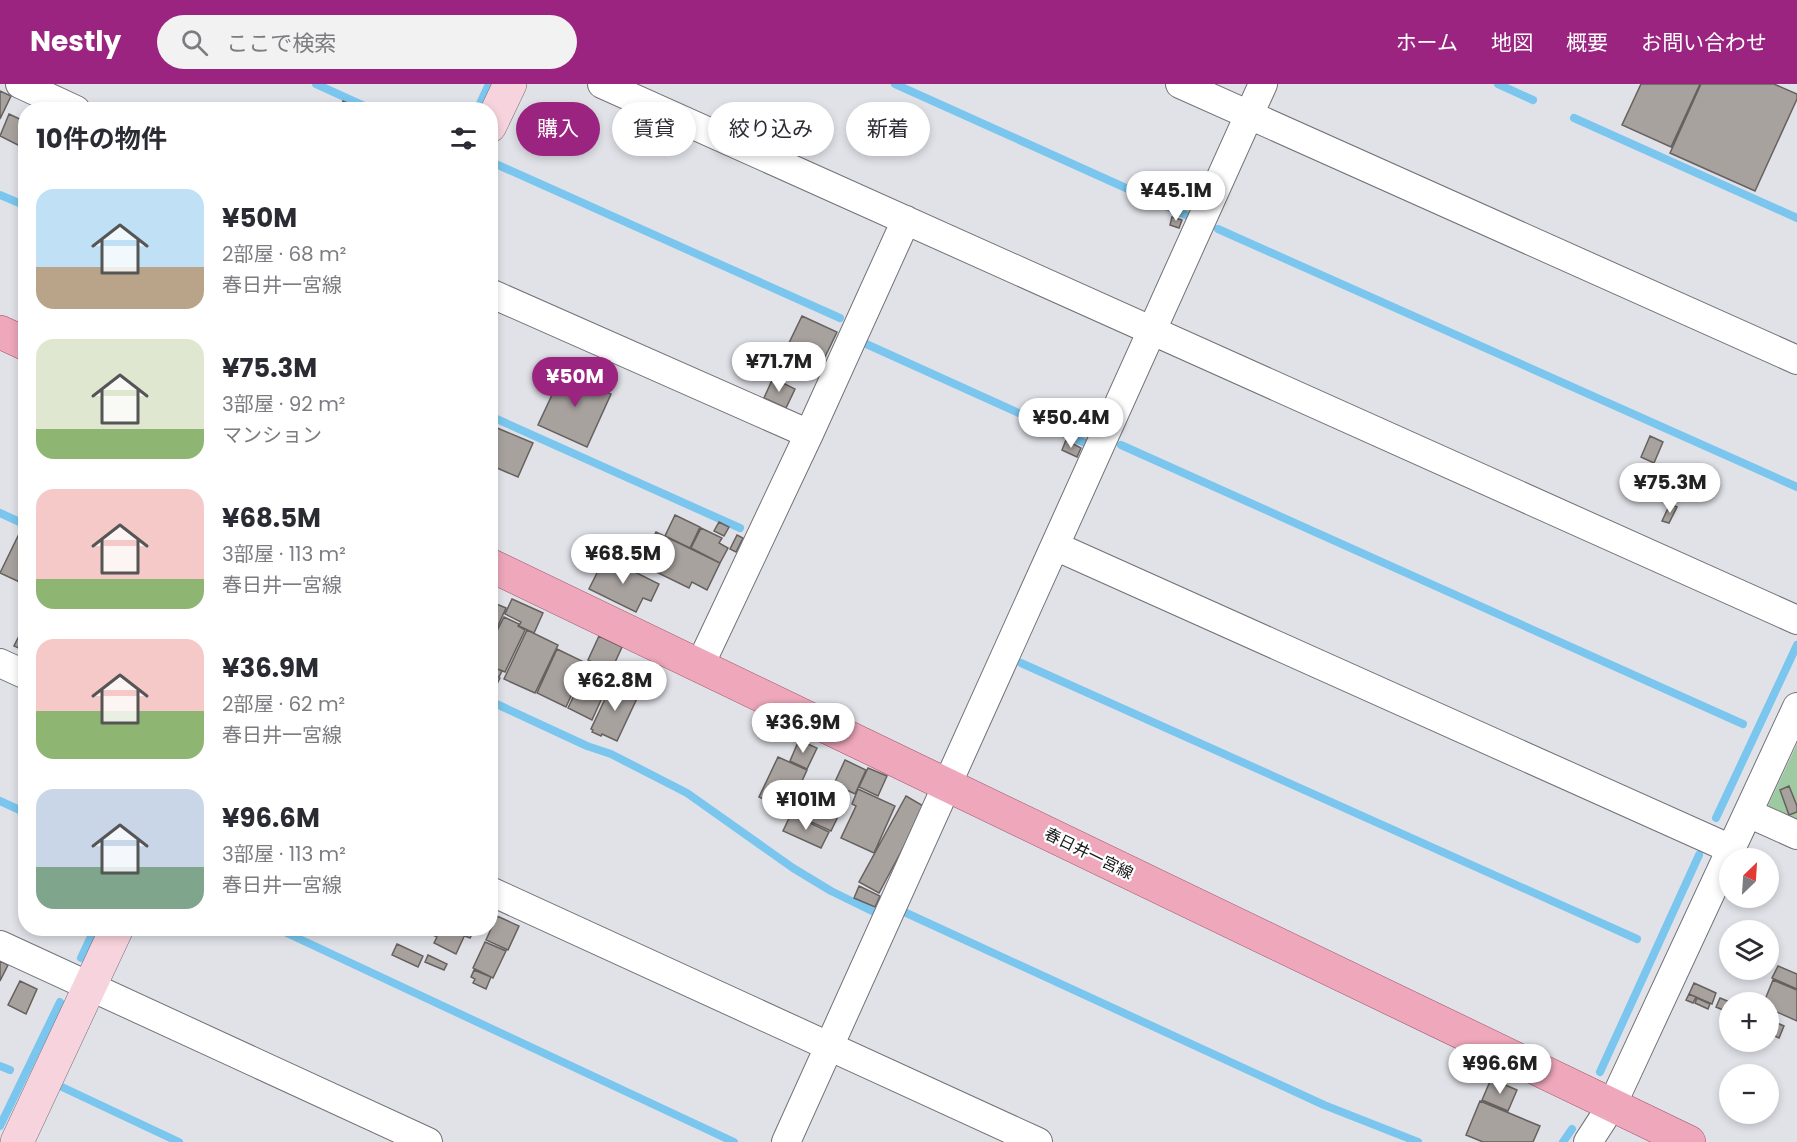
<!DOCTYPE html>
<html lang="ja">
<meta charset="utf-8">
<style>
:root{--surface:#fff;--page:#f2f2f3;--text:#2b2b33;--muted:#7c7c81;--accent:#9a247f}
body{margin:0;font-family:Poppins,"Noto Sans JP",sans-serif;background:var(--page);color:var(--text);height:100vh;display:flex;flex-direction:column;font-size:22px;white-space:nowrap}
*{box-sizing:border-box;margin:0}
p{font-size:20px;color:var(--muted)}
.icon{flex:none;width:33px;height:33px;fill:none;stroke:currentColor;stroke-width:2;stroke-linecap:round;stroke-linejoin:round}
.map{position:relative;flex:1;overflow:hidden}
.drawer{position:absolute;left:18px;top:18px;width:480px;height:834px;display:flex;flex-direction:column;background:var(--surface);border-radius:24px;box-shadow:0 3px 9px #0003}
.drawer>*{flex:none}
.top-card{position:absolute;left:516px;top:18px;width:570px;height:54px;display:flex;gap:12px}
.needle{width:39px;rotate:25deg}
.fabs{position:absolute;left:1719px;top:764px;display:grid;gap:12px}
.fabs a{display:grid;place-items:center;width:60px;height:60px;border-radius:50%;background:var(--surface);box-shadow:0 3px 9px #0003;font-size:30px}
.price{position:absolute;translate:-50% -51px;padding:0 14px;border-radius:21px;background:#fff;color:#222;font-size:20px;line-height:39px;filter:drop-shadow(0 2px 3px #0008)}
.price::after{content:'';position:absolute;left:50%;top:36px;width:18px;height:14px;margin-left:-9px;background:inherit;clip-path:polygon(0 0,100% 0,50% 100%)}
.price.on{background:var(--accent);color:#fff}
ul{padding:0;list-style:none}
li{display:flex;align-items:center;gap:18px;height:150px;padding:0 18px}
li span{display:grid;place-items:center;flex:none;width:168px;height:120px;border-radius:18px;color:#555}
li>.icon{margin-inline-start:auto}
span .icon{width:72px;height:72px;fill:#fffc;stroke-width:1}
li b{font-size:26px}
h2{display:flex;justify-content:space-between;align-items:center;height:72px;padding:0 18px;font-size:26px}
.tag{padding:0 21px;border-radius:27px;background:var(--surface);box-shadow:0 3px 9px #0003;font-size:21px;line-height:54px}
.tag.on{background:var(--accent);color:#fff}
header{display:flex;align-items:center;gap:36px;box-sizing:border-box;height:84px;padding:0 30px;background:var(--accent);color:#fff}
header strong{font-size:28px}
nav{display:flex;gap:33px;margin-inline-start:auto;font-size:21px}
.search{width:420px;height:54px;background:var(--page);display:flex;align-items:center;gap:15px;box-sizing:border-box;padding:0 21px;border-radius:33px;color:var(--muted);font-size:22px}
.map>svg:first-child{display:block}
</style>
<header>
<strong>Nestly</strong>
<div class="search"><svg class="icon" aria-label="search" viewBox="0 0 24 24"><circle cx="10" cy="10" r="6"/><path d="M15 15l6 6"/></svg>ここで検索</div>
<nav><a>ホーム</a><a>地図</a><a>概要</a><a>お問い合わせ</a></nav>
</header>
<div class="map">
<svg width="1797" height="1058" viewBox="0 0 1797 1058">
<rect width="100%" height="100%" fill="#e1e2e8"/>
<path fill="#9dcaa1" d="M 1797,660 L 1797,742 L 1772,731 L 1768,722 Z"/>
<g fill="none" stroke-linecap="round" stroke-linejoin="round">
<path stroke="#7ac6ee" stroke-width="8" d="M 316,0 L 373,26
M 895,0 L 1188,132
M 1498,0 L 1533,16
M 477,26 L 489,0
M 1574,34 L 1797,134
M 498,81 L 840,234
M 0,111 L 26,122
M 1218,145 L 1797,403
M 864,259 L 1085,359
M 490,332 L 740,444
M 1121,361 L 1743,640
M 0,429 L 26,441
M 1021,579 L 1637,855
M 490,617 L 587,662 L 611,670 L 687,709 L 793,784 L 831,807 L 876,829
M 0,717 L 26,729
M 1716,734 L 1797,561
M 902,827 L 1324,1021 L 1418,1058
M 276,844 L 734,1058
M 81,874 L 95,844
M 0,982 L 10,986
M 1600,988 L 1699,771
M 62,1003 L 179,1058
M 0,1042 L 60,918
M 1563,1058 L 1572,1045"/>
</g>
<path fill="#a8a29f" stroke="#66615e" stroke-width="1.5" d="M 1641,0 L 1700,0 L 1671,63 L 1622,41 Z
M 1701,0 L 1774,0 L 1797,10 L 1797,15 L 1755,107 L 1670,69 Z
M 0,7 L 11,12 L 0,35 Z
M 343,17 L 362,26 L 339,26 Z
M 9,30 L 26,38 L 24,64 L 0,52 Z
M 1172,133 L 1182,136 L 1179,144 L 1170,141 Z
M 802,232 L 837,248 L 824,275 L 789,259 Z
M 566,281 L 583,289 L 580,296 L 611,310 L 587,363 L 538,341 Z
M 605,290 L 617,296 L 612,305 L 601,300 Z
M 773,294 L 795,305 L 786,324 L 764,314 Z
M 490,341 L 533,359 L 518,393 L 490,381 Z
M 1650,352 L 1663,358 L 1654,379 L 1641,373 Z
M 1066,356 L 1081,364 L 1077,373 L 1062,366 Z
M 1670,420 L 1677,423 L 1669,439 L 1662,437 Z
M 675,431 L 700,443 L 690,464 L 665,452 Z
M 719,438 L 729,443 L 724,452 L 714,447 Z
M 701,444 L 722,454 L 719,459 L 728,464 L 720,479 L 691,464 Z
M 656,448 L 720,479 L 707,506 L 692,498 L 689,504 L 656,488 L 659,482 L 643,474 Z
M 19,450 L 26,453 L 26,501 L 0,489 Z
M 737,451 L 743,454 L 736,468 L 730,465 Z
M 605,473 L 659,500 L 651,517 L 643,514 L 636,528 L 589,505 Z
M 512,515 L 543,529 L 534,549 L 519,542 L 521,538 L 505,530 Z
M 494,519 L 506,524 L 496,546 L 490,544 L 490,526 Z
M 504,533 L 519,540 L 518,542 L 525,546 L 505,588 L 490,582 L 490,561 Z
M 527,546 L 558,561 L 535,609 L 504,595 Z
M 21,548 L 26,550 L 26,561 L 23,566 L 14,562 Z
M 599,552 L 622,563 L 611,587 L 588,576 Z
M 557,565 L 586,579 L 566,623 L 537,609 Z
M 490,582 L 502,587 L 499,593 L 490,589 Z
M 587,585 L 610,596 L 592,636 L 568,624 Z
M 490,590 L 500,594 L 495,604 L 490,601 Z
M 613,598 L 639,610 L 617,657 L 602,650 L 601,652 L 592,648 L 593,646 L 591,645 Z
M 799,656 L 817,664 L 807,685 L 790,677 Z
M 778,673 L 807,686 L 788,727 L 759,713 Z
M 845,676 L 866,686 L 855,710 L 834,700 Z
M 868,684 L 887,692 L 878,712 L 859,703 Z
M 810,701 L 829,710 L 828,714 L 843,722 L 831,747 L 796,731 Z
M 835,702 L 844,706 L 842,710 L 833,706 Z
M 1789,702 L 1797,722 L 1797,728 L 1789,731 L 1780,706 Z
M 858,705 L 895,722 L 874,769 L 841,754 L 856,722 L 852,720 Z
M 906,712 L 925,723 L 879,809 L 859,798 Z
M 791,730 L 829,748 L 821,764 L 783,747 Z
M 859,802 L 880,812 L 875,823 L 854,814 Z
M 497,832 L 519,842 L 508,866 L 486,856 Z
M 419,844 L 468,844 L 456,870 L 434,859 L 437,853 Z
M 469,844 L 475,845 L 470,854 L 465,852 Z
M 485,858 L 506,867 L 493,894 L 473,884 Z
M 397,860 L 423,872 L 418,883 L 392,871 Z
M 428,871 L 447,880 L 444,886 L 425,878 Z
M 0,877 L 8,881 L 0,897 Z
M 1778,882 L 1797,890 L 1797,905 L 1772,894 Z
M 474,886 L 491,893 L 486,905 L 473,899 L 475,895 L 471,893 Z
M 1773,896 L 1797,906 L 1797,937 L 1768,924 L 1768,918 L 1764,918 Z
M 20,897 L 37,905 L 26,930 L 8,921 Z
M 1694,899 L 1716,909 L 1712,920 L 1689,910 Z
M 1689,910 L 1696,913 L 1693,919 L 1686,916 Z
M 1697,914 L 1710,920 L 1708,925 L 1695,919 Z
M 1720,914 L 1730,918 L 1730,929 L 1716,923 Z
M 1768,935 L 1784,942 L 1779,954 L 1768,949 Z
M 1491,995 L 1517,1006 L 1508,1027 L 1482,1016 Z
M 1480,1017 L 1540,1042 L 1533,1058 L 1483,1058 L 1466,1051 Z"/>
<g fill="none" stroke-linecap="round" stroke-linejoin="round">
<defs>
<path id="street" d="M 20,0 L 76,26
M 602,0 L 1797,536
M 1180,0 L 1797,276
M 490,209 L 809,350
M 1055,462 L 1731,765
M 0,579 L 26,591
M 700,581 L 809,350 L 906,136
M 1748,729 L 1797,751
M 490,807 L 1038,1058
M 0,861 L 428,1058
M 786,1058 L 1263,0
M 1588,1058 L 1612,1021 L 1797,623"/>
<path id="secondary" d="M 490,42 L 510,0
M 17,1058 L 117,844"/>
<path id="primary" d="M 0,248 L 26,260
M 490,481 L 1689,1058"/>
</defs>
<use href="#street" stroke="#717277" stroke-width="30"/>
<use href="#secondary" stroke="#717277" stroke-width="34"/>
<use href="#primary" stroke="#9c4f66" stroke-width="34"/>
<use href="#street" stroke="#fff" stroke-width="28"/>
<use href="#secondary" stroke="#f7d3dd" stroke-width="33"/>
<use href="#primary" stroke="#eea7bb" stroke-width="33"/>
</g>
<g text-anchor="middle" stroke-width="4.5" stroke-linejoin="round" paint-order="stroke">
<g font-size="16" fill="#18191b" stroke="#fff">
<text transform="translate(1089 769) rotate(26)" y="6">春日井一宮線</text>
</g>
</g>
</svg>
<div class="fabs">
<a><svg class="needle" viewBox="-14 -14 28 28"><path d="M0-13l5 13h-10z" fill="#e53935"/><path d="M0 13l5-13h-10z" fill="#7c7c81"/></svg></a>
<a><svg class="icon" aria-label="layers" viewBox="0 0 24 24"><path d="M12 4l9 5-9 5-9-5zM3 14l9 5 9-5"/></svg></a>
<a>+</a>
<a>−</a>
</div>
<b class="price" style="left:1176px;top:138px">¥45.1M</b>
<b class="price" style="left:779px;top:309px">¥71.7M</b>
<b class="price on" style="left:575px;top:324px">¥50M</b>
<b class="price" style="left:1071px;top:365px">¥50.4M</b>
<b class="price" style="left:1670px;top:430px">¥75.3M</b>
<b class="price" style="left:623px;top:501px">¥68.5M</b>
<b class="price" style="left:615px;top:628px">¥62.8M</b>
<b class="price" style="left:803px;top:670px">¥36.9M</b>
<b class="price" style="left:806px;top:747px">¥101M</b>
<b class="price" style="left:1500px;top:1011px">¥96.6M</b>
<div class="top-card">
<a class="tag on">購入</a>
<a class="tag">賃貸</a>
<a class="tag">絞り込み</a>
<a class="tag">新着</a>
</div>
<section class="drawer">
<h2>10件の物件<svg class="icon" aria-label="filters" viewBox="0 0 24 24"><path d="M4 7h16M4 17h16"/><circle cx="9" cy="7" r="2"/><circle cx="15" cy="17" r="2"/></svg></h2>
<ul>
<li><span style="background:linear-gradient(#bfe0f5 65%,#b9a48a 0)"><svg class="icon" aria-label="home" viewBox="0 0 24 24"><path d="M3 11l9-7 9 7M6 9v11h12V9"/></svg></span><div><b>¥50M</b><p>2部屋 · 68 m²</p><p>春日井一宮線</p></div></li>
<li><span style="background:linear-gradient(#dfe7d0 75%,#8fb573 0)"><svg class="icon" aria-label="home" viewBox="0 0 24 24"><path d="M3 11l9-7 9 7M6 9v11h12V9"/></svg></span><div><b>¥75.3M</b><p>3部屋 · 92 m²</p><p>マンション</p></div></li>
<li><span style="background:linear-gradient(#f6c9c9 75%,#8fb573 0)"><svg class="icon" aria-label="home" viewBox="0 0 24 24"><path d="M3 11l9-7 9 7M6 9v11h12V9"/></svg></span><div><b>¥68.5M</b><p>3部屋 · 113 m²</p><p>春日井一宮線</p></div></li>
<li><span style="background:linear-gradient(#f6c9c9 60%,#8fb573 0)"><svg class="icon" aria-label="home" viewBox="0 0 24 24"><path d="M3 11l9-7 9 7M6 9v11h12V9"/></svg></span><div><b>¥36.9M</b><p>2部屋 · 62 m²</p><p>春日井一宮線</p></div></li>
<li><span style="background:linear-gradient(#c9d6e8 65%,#7fa58c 0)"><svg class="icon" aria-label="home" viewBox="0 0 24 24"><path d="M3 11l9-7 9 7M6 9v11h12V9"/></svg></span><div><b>¥96.6M</b><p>3部屋 · 113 m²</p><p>春日井一宮線</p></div></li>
</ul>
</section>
</div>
